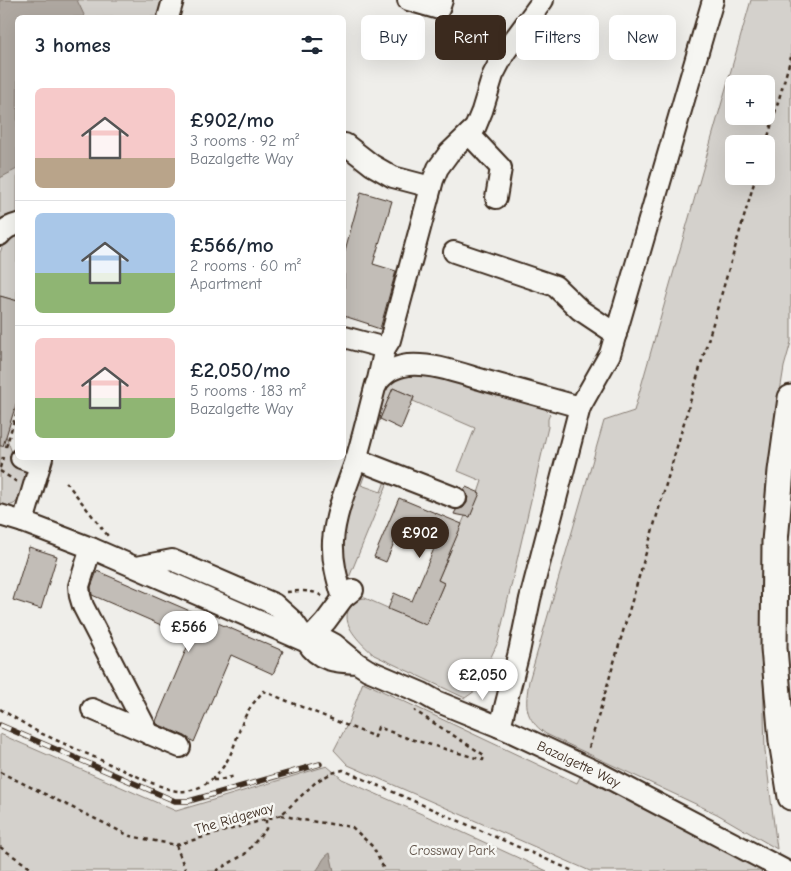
<!DOCTYPE html>
<meta charset="utf-8">
<style>
:root{--surface:#fff;--page:#f6f6f7;--text:#1f2937;--muted:#747a83;--line:#e0e1e3;--accent:#3b2a1e}
body{margin:0;font-family:"Comic Neue",sans-serif;background:var(--page);color:var(--text);height:100vh;display:flex;flex-direction:column;font-size:19px;white-space:nowrap}
*{box-sizing:border-box;margin:0}
p{font-size:16px;color:var(--muted)}
.icon{flex:none;width:28px;height:28px;fill:none;stroke:currentColor;stroke-width:2;stroke-linecap:round;stroke-linejoin:round}
.map{position:relative;flex:1;overflow:hidden}
.details{position:absolute;left:15px;top:15px;width:331px;height:445px;display:flex;flex-direction:column;background:var(--surface);border-radius:8px;box-shadow:0 5px 20px #0002}
.details>*{flex:none}
.guide{position:absolute;left:361px;top:15px;width:354px;height:45px;display:flex;gap:10px}
.fabs{position:absolute;left:725px;top:75px;display:grid;gap:10px}
.fabs a{display:grid;place-items:center;width:50px;height:50px;border-radius:8px;background:var(--surface);box-shadow:0 5px 20px #0002;font-size:25px}
.price{position:absolute;translate:-50% -42px;padding:0 11px;border-radius:18px;background:#fff;color:#222;font-size:16px;line-height:32px;filter:drop-shadow(0 1px 2px #0008)}
.price::after{content:'';position:absolute;left:50%;top:30px;width:15px;height:11px;margin-left:-8px;background:inherit;clip-path:polygon(0 0,100% 0,50% 100%)}
.price.current{background:var(--accent);color:#fff}
ul{padding:0;list-style:none}
li{display:flex;align-items:center;gap:15px;height:125px;padding:0 20px}
li+li{border-top:1px solid var(--line)}
li span{display:grid;place-items:center;flex:none;width:140px;height:100px;border-radius:8px;color:#555}
li>.icon{margin-inline-start:auto}
span .icon{width:60px;height:60px;fill:#fffc;stroke-width:1}
li b{font-size:21px}
h2{display:flex;justify-content:space-between;align-items:center;height:60px;padding:0 20px;font-size:21px}
.chip{padding:0 18px;border-radius:8px;background:var(--surface);box-shadow:0 5px 20px #0002;font-size:18px;line-height:45px}
.chip.current{background:var(--accent);color:#fff}
.map>svg:first-child{display:block}
</style>
<div class="map">
<svg width="791" height="871" viewBox="0 0 791 871">
<rect width="100%" height="100%" fill="#efeeea"/>
<filter id="ink" filterUnits="userSpaceOnUse"><feTurbulence type="fractalNoise" baseFrequency=".02" numOctaves="2"/><feDisplacementMap in="SourceGraphic" scale="10" xChannelSelector="R" yChannelSelector="G"/><feConvolveMatrix kernelMatrix="1 2 1 2 8 2 1 2 1" color-interpolation-filters="sRGB"/></filter>
<g filter="url(#ink)">
<path fill="#d4d1cc" stroke="#887e75" fill-rule="evenodd" d="M 0,0 L 167,0 L 162,17 L 18,18 L 17,220 L 0,226 Z
M 751,0 L 791,0 L 791,342 L 784,367 L 767,473 L 761,595 L 765,751 L 777,849 L 717,814 L 546,734 C 524,718 525,706 529,681 L 604,421 L 634,411 ZM 734,84 L 766,84 L 766,116 L 734,116 ZM 734,144 L 766,144 L 766,176 L 734,176 Z
M 17,230 L 17,301 L 0,296 L 0,253 L 6,236 Z
M 424,372 L 538,400 L 544,408 L 550,414 L 548,419 L 548,427 L 498,642 L 475,691 L 465,698 L 374,655 C 364,646 347,631 347,617 C 347,610 351,604 355,599 L 365,598 L 426,625 L 444,583 L 438,580 L 465,516 L 470,517 L 482,481 L 458,471 L 475,428 L 413,401 L 414,397 L 393,388 L 380,419 L 374,436 L 368,434 L 380,390 L 399,376 Z
M 0,435 L 6,436 L 15,461 L 24,472 L 26,479 L 20,499 L 14,504 L 6,507 L 0,507 Z
M 366,457 L 365,474 L 361,485 L 381,492 L 385,481 L 388,482 L 346,585 L 339,537 Z
M 363,682 L 577,783 L 580,777 L 687,827 L 768,871 L 590,871 L 348,765 L 334,750 L 348,723 Z
M 0,734 L 176,811 L 327,766 L 342,779 L 440,822 L 547,871 L 0,871 Z"/>
<path fill="#afa8a1" stroke="#81766d" d="M 0,0 L 77,0 L 85,17 L 18,18 L 17,169 L 0,178 Z
M 330,853 L 334,871 L 316,871 C 323,863 321,859 330,853 Z"/>
<path fill="#c2bdb7" stroke="#3b2a1e" d="M 361,192 L 392,201 L 373,264 L 396,271 L 380,329 L 368,325 L 369,324 L 344,316 L 344,254 Z
M 0,296 L 18,301 L 18,398 L 3,446 L 0,446 Z
M 393,388 L 414,397 L 401,429 L 380,419 Z
M 466,487 L 480,493 L 470,517 L 454,514 L 456,510 L 463,508 L 467,503 L 468,496 L 464,490 Z
M 399,498 L 462,524 L 438,580 L 444,583 L 426,625 L 388,609 L 394,593 L 412,601 L 441,532 L 405,516 L 386,562 L 374,557 Z
M 29,547 L 57,556 L 41,609 L 13,600 Z
M 97,571 L 283,651 L 273,674 L 231,655 L 194,742 L 185,736 L 157,724 L 156,721 L 191,638 L 92,595 L 91,587 Z"/>
<g fill="none" stroke-linecap="round" stroke-linejoin="round">
<defs>
<g id="minor">
<path d="M 408,0 L 439,9 L 442,0"/>
<path d="M 168,18 L 173,0"/>
<path d="M 469,134 L 501,168 L 496,198"/>
<path d="M 345,144 L 372,165 L 393,177 L 431,187"/>
<path d="M 0,235 C 4,229 10,226 18,224"/>
<path d="M 454,252 L 555,286 L 580,310 L 616,334"/>
<path d="M 344,337 L 385,348"/>
<path d="M 377,384 L 385,348 L 390,340 L 433,180 L 438,168 L 449,153 L 475,128 L 482,111 L 493,75 L 505,52 L 543,0"/>
<path d="M 21,458 L 40,465"/>
<path d="M 42,458 L 23,522 L 91,548 L 307,642"/>
<path d="M 356,459 L 456,498"/>
<path d="M 0,515 L 23,522"/>
<path d="M 91,548 L 79,586 L 80,596 L 83,606 L 149,734"/>
<path d="M 136,567 L 172,560 L 274,604 L 293,621 L 307,641"/>
<path d="M 343,598 C 337,579 332,561 333,541 C 335,514 346,488 355,463 C 363,437 369,410 376,384 C 385,373 393,367 408,365 C 433,363 459,373 483,380 C 516,389 548,398 580,407 L 610,354 L 713,0"/>
<path d="M 307,642 L 326,621 L 343,598 L 353,590"/>
<path id="s1" d="M 357,663 C 336,662 318,661 307,642 L 314,638 L 321,637 L 334,644 L 357,663 L 368,670 L 422,693 L 436,701 L 507,730 L 599,773 L 786,871"/>
<path d="M 92,709 L 180,747"/>
<path d="M 500,727 L 519,652 L 530,599 L 580,407"/>
</g>
<path id="major" d="M 791,398 L 781,471 L 775,542 L 774,648 L 782,741 L 791,797"/>
</defs>
<use href="#minor" stroke="#3b2a1e" stroke-width="24"/>
<use href="#major" stroke="#3b2a1e" stroke-width="29"/>
<path stroke="#3b2a1e" stroke-width="2.5" stroke-dasharray="4 4" stroke-linecap="butt" d="M 766,144 L 791,57
M 6,447 L 18,408
M 0,468 L 3,457
M 0,471 L 17,482
M 66,482 L 108,536
M 287,592 C 298,591 314,589 323,597
M 0,709 L 38,732 L 152,783 C 161,786 169,790 178,791 C 203,793 222,773 231,753 C 237,740 240,725 247,713 C 251,705 258,698 263,691 L 375,737 L 378,727 L 407,738 L 483,760 L 484,755 L 415,711 L 415,710
M 589,748 L 756,176
M 0,772 L 130,836 L 176,845 L 281,815 L 317,781 L 332,773 L 343,770 L 573,871
M 213,780 L 220,780 L 235,776
M 281,815 L 303,820 L 352,827 L 373,847 L 385,871
M 176,845 L 185,869 L 185,871
M 0,847 L 35,871
M 216,871 L 245,854 L 266,829 L 266,820"/>
<use href="#minor" stroke="#f6f6f2" stroke-width="20"/>
<use href="#major" stroke="#f6f6f2" stroke-width="25"/>
<defs>
<path id="rail" d="M 0,725 L 175,801 L 189,801 L 320,764"/>
</defs>
<use href="#rail" stroke="#3b2a1e" stroke-width="5.5"/>
<use href="#rail" stroke="#f6f6f2" stroke-width="4" stroke-dasharray="11" stroke-linecap="butt"/>
</g>
</g>
<g text-anchor="middle" stroke-width="5" stroke-linejoin="round" paint-order="stroke">
<g font-size="14" fill="#3b2a1e" stroke="#f6f6f2">
<text dy="5" stroke="none"><textPath href="#s1" startOffset="361">Bazalgette Way</textPath></text>
<text transform="translate(234 818) rotate(-16)" y="5">The Ridgeway</text>
</g>
<g font-size="14" fill="#61544a" stroke="#f6f6f2">
<text x="452" y="855">Crossway Park</text>
</g>
</g>
</svg>
<div class="fabs">
<a>+</a>
<a>−</a>
</div>
<b class="price current" style="left:420px;top:559px">£902</b>
<b class="price" style="left:189px;top:653px">£566</b>
<b class="price" style="left:483px;top:701px">£2,050</b>
<div class="guide">
<a class="chip">Buy</a>
<a class="chip current">Rent</a>
<a class="chip">Filters</a>
<a class="chip">New</a>
</div>
<section class="details">
<h2>3 homes<svg class="icon" aria-label="filters" viewBox="0 0 24 24"><path d="M4 7h16M4 17h16"/><circle cx="9" cy="7" r="2"/><circle cx="15" cy="17" r="2"/></svg></h2>
<ul>
<li><span style="background:linear-gradient(#f6c9c9 70%,#b9a48a 0)"><svg class="icon" aria-label="home" viewBox="0 0 24 24"><path d="M3 11l9-7 9 7M6 9v11h12V9"/></svg></span><div><b>£902/mo</b><p>3 rooms · 92 m²</p><p>Bazalgette Way</p></div></li>
<li><span style="background:linear-gradient(#a9c7e8 60%,#8fb573 0)"><svg class="icon" aria-label="home" viewBox="0 0 24 24"><path d="M3 11l9-7 9 7M6 9v11h12V9"/></svg></span><div><b>£566/mo</b><p>2 rooms · 60 m²</p><p>Apartment</p></div></li>
<li><span style="background:linear-gradient(#f6c9c9 60%,#8fb573 0)"><svg class="icon" aria-label="home" viewBox="0 0 24 24"><path d="M3 11l9-7 9 7M6 9v11h12V9"/></svg></span><div><b>£2,050/mo</b><p>5 rooms · 183 m²</p><p>Bazalgette Way</p></div></li>
</ul>
</section>
</div>
